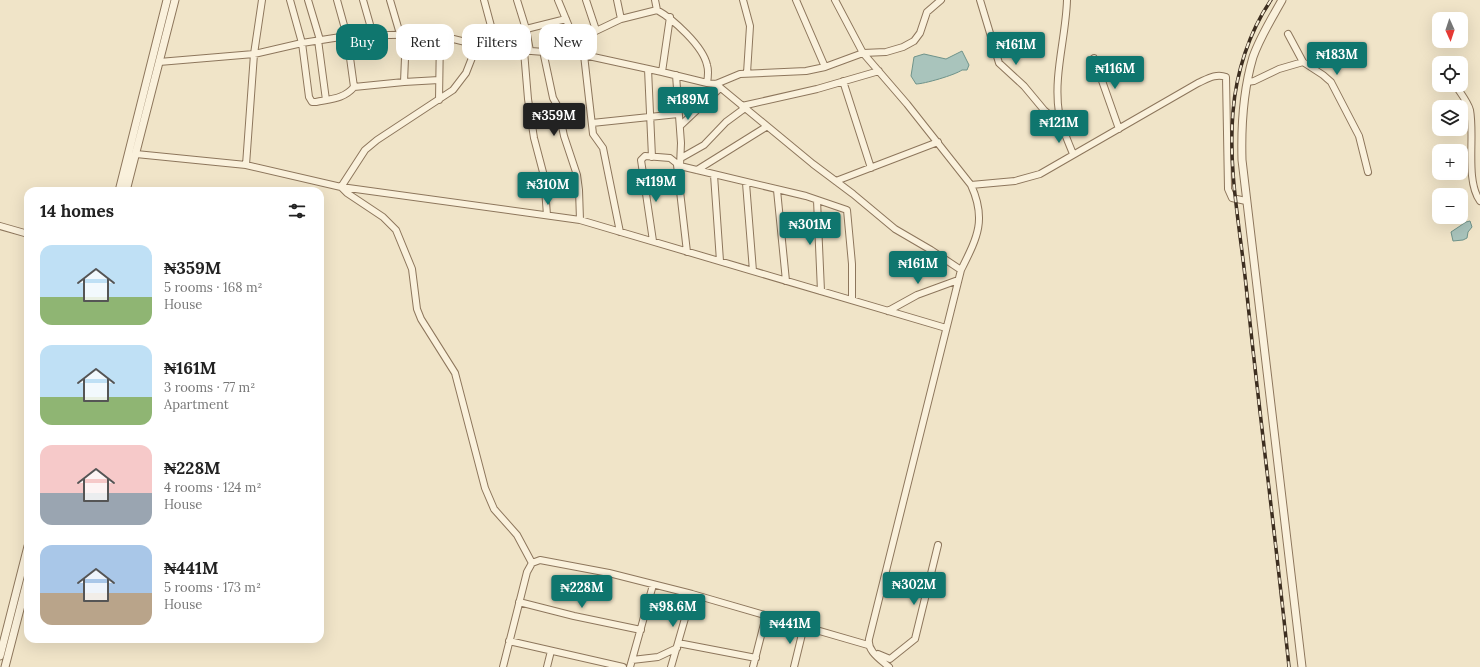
<!DOCTYPE html>
<meta charset="utf-8">
<style>
:root{--surface:#fff;--page:#f6f6f6;--text:#222;--muted:#767676;--accent:#0f766e}
body{margin:0;font-family:Lora,serif;background:var(--page);color:var(--text);height:100vh;display:flex;flex-direction:column;font-size:15px;white-space:nowrap}
*{box-sizing:border-box;margin:0}
p{font-size:13px;color:var(--muted)}
.icon{flex:none;width:22px;height:22px;fill:none;stroke:currentColor;stroke-width:2;stroke-linecap:round;stroke-linejoin:round}
.map{position:relative;flex:1;overflow:hidden}
.details{position:absolute;left:24px;top:187px;width:300px;height:456px;display:flex;flex-direction:column;background:var(--surface);border-radius:12px;box-shadow:0 4px 16px #0002}
.details>*{flex:none}
.guide{position:absolute;left:336px;top:24px;width:380px;height:36px;display:flex;gap:8px}
.needle{width:26px;rotate:177deg}
.fabs{position:absolute;left:1432px;top:12px;display:grid;gap:8px}
.fabs a{display:grid;place-items:center;width:36px;height:36px;border-radius:8px;background:var(--surface);box-shadow:0 4px 16px #0002;font-size:20px}
.price{position:absolute;translate:-50% -34px;padding:0 9px;border-radius:4px;background:var(--accent);color:#fff;font-size:13px;line-height:26px;filter:drop-shadow(0 1px 2px #0008)}
.price::after{content:'';position:absolute;left:50%;top:24px;width:12px;height:9px;margin-left:-6px;background:inherit;clip-path:polygon(0 0,100% 0,50% 100%)}
.price.selected{background:#222;color:#fff}
ul{padding:0;list-style:none}
li{display:flex;align-items:center;gap:12px;height:100px;padding:0 16px}
li span{display:grid;place-items:center;flex:none;width:112px;height:80px;border-radius:12px;color:#555}
li>.icon{margin-inline-start:auto}
span .icon{width:48px;height:48px;fill:#fffc;stroke-width:1}
li b{font-size:17px}
h2{display:flex;justify-content:space-between;align-items:center;height:48px;padding:0 16px;font-size:17px}
.pill{padding:0 14px;border-radius:12px;background:var(--surface);box-shadow:0 4px 16px #0002;font-size:14px;line-height:36px}
.pill.selected{background:var(--accent);color:#fff}
.map>svg:first-child{display:block}
</style>
<div class="map">
<svg width="1480" height="667" viewBox="0 0 1480 667">
<rect width="100%" height="100%" fill="#f0e4c8"/>
<path fill="#a9c4bc" stroke="#6f938a" d="M 962,51 L 969,65 L 967,70 L 962,70 C 955,75 924,84 916,84 L 911,76 L 914,57 L 924,54 L 946,59 Z
M 1470,221 L 1472,227 L 1468,232 L 1467,238 L 1463,240 L 1453,241 L 1451,232 L 1466,222 Z"/>
<g fill="none" stroke-linecap="round" stroke-linejoin="round">
<defs>
<path id="minor" d="M 290,0 L 302,43 L 309,97 L 312,102 L 316,102 C 330,99 344,99 354,87 L 347,36 L 337,0
M 308,0 L 320,40
M 363,0 L 373,35
M 390,0 L 400,34
M 484,0 L 491,26 L 490,48
M 517,0 L 526,29 L 530,51
M 558,0 L 575,41 L 575,54
M 586,0 L 596,30
M 617,0 L 621,19
M 655,0 L 657,10
M 743,0 L 750,26 L 747,73
M 796,0 L 825,67
M 835,0 L 863,53 L 907,104 L 971,185 C 987,220 977,238 961,270 L 869,639 C 867,651 880,659 889,667
M 980,0 L 999,63 L 1024,86 L 1044,110 L 1061,125
M 1067,0 C 1066,37 1053,76 1059,113 C 1061,127 1068,141 1073,154
M 526,29 L 566,19
M 1288,34 L 1303,62
M 318,40 L 326,100
M 575,41 L 621,19 L 657,10 C 673,19 703,46 707,65 C 709,71 708,77 707,83
M 477,45 L 466,73 L 453,90 L 377,140 L 365,150 L 341,187 L 347,193 L 383,217 L 396,230 L 412,269 L 417,309 L 421,319 L 455,373 L 485,488 L 494,509 L 517,535 L 532,563
M 524,51 L 528,99 L 534,138 L 544,176 L 547,215
M 543,51 L 553,98 L 558,107 L 564,136 L 577,175 L 579,190 L 580,220
M 584,55 L 593,134 L 603,148 L 620,232
M 1094,58 L 1119,129
M 159,62 L 254,54 L 302,43 L 347,36 L 433,34 L 490,48 L 584,55 L 662,72 L 707,83 L 716,84 L 740,74 L 806,71 L 825,67 L 863,53 L 886,52 L 903,47 L 914,41 L 920,33 L 927,12 L 941,0
M 648,69 L 652,157
M 662,72 L 670,17
M 676,75 L 681,143 L 680,166
M 843,81 L 871,168
M 404,82 L 406,34
M 1247,82 L 1254,81 L 1279,69 L 1303,62 L 1323,75 L 1331,82 L 1359,136 L 1368,172
M 716,84 L 813,164 L 853,194 L 895,229 L 931,250 L 961,270
M 354,87 L 404,82 L 439,80
M 1458,89 C 1462,95 1468,103 1470,110 C 1475,137 1465,180 1480,201
M 439,100 L 440,35
M 742,106 L 817,89 L 879,71
M 592,123 L 678,114
M 680,126 L 720,88
M 136,154 L 246,165 L 341,187 L 580,220 L 946,328
M 681,158 L 704,145 L 726,122 L 745,108
M 246,165 L 254,54 L 262,0
M 677,165 L 687,252
M 697,170 L 766,127
M 714,175 L 720,261
M 836,181 L 938,142
M 746,183 L 753,271
M 971,185 L 1015,181 L 1040,174 L 1198,83 C 1207,79 1216,73 1226,77 L 1228,189 L 1232,198 L 1246,201
M 777,190 L 786,281
M 817,200 L 821,291
M 0,226 L 28,234
M 653,241 L 641,160 L 645,156 L 670,158 L 680,166 L 806,196 L 847,210 L 852,264 L 852,300
M 888,311 L 917,295 L 958,280
M 519,602 L 574,616 L 641,630
M 509,641 L 623,667
M 678,643 L 756,658
M 878,654 L 890,659 L 915,639 L 938,545
M 632,660 L 658,657 L 677,648
M 503,667 L 527,572 L 532,563 L 540,560 L 609,573 L 692,594 L 868,645
M 547,667 L 551,651
M 630,667 L 653,585
M 671,667 L 692,594
M 753,667 L 766,616
M 794,667 L 804,626"/>
<path id="tertiary" d="M 1282,0 C 1272,18 1260,37 1253,57 C 1243,91 1241,125 1242,160 L 1302,667
M 119,191 L 167,0
M 126,191 L 175,0
M 0,656 L 28,546
M 5,667 L 28,578"/>
</defs>
<use href="#minor" stroke="#8d765c" stroke-width="8"/>
<use href="#tertiary" stroke="#8d765c" stroke-width="9"/>
<use href="#minor" stroke="#faf1dc" stroke-width="6"/>
<use href="#tertiary" stroke="#faf1dc" stroke-width="7"/>
<defs>
<path id="rail" d="M 1271,0 C 1249,32 1236,73 1233,112 C 1228,169 1240,228 1246,285 C 1259,412 1276,539 1289,667"/>
</defs>
<use href="#rail" stroke="#3d2e20" stroke-width="3.5"/>
<use href="#rail" stroke="#f7eed8" stroke-width="2" stroke-dasharray="6" stroke-linecap="butt"/>
</g>
</svg>
<div class="fabs">
<a><svg class="needle" viewBox="-14 -14 28 28"><path d="M0-13l5 13h-10z" fill="#e53935"/><path d="M0 13l5-13h-10z" fill="#767676"/></svg></a>
<a><svg class="icon" aria-label="locate" viewBox="0 0 24 24"><circle cx="12" cy="12" r="6"/><path d="M12 2v4M12 18v4M2 12h4M18 12h4"/></svg></a>
<a><svg class="icon" aria-label="layers" viewBox="0 0 24 24"><path d="M12 4l9 5-9 5-9-5zM3 14l9 5 9-5"/></svg></a>
<a>+</a>
<a>−</a>
</div>
<b class="price" style="left:1016px;top:66px">₦161M</b>
<b class="price" style="left:1337px;top:76px">₦183M</b>
<b class="price" style="left:1115px;top:90px">₦116M</b>
<b class="price" style="left:688px;top:121px">₦189M</b>
<b class="price selected" style="left:554px;top:137px">₦359M</b>
<b class="price" style="left:1059px;top:144px">₦121M</b>
<b class="price" style="left:656px;top:203px">₦119M</b>
<b class="price" style="left:548px;top:206px">₦310M</b>
<b class="price" style="left:810px;top:246px">₦301M</b>
<b class="price" style="left:918px;top:285px">₦161M</b>
<b class="price" style="left:914px;top:606px">₦302M</b>
<b class="price" style="left:582px;top:609px">₦228M</b>
<b class="price" style="left:673px;top:628px">₦98.6M</b>
<b class="price" style="left:790px;top:645px">₦441M</b>
<div class="guide">
<a class="pill selected">Buy</a>
<a class="pill">Rent</a>
<a class="pill">Filters</a>
<a class="pill">New</a>
</div>
<section class="details">
<h2>14 homes<svg class="icon" aria-label="filters" viewBox="0 0 24 24"><path d="M4 7h16M4 17h16"/><circle cx="9" cy="7" r="2"/><circle cx="15" cy="17" r="2"/></svg></h2>
<ul>
<li><span style="background:linear-gradient(#bfe0f5 65%,#8fb573 0)"><svg class="icon" aria-label="home" viewBox="0 0 24 24"><path d="M3 11l9-7 9 7M6 9v11h12V9"/></svg></span><div><b>₦359M</b><p>5 rooms · 168 m²</p><p>House</p></div></li>
<li><span style="background:linear-gradient(#bfe0f5 65%,#8fb573 0)"><svg class="icon" aria-label="home" viewBox="0 0 24 24"><path d="M3 11l9-7 9 7M6 9v11h12V9"/></svg></span><div><b>₦161M</b><p>3 rooms · 77 m²</p><p>Apartment</p></div></li>
<li><span style="background:linear-gradient(#f6c9c9 60%,#9aa5b1 0)"><svg class="icon" aria-label="home" viewBox="0 0 24 24"><path d="M3 11l9-7 9 7M6 9v11h12V9"/></svg></span><div><b>₦228M</b><p>4 rooms · 124 m²</p><p>House</p></div></li>
<li><span style="background:linear-gradient(#a9c7e8 60%,#b9a48a 0)"><svg class="icon" aria-label="home" viewBox="0 0 24 24"><path d="M3 11l9-7 9 7M6 9v11h12V9"/></svg></span><div><b>₦441M</b><p>5 rooms · 173 m²</p><p>House</p></div></li>
</ul>
</section>
</div>
